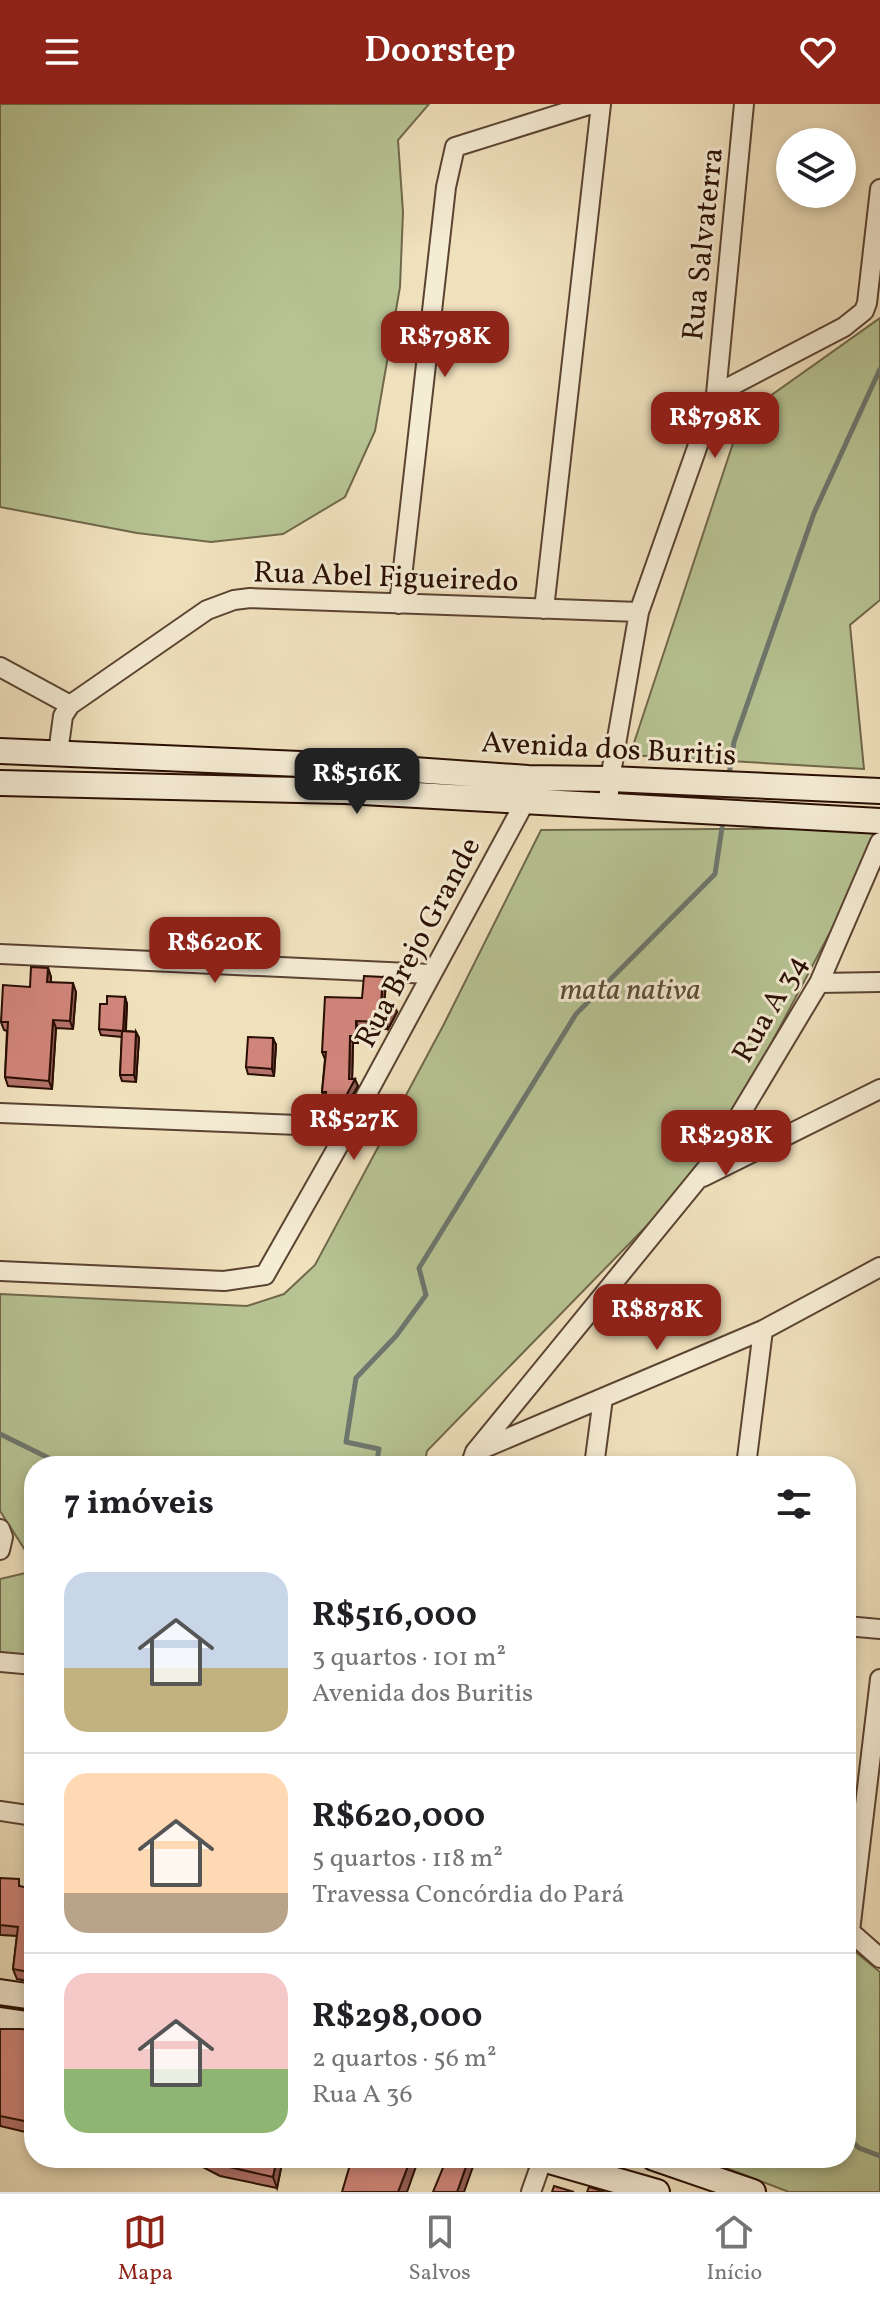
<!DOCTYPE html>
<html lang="pt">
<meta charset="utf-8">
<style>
:root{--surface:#fff;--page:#f6f6f6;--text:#202124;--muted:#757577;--line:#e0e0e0;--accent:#8f2418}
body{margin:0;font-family:Vollkorn,serif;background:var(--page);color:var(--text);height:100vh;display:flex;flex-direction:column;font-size:30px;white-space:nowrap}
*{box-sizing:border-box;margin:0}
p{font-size:26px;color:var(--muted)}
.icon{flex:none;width:44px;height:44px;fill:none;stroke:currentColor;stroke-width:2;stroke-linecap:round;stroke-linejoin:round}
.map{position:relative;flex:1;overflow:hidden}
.drawer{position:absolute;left:24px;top:1352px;width:832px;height:712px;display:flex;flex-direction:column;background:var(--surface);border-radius:32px;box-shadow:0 4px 12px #0003}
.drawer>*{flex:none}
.tools{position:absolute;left:776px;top:24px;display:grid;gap:16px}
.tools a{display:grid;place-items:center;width:80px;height:80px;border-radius:50%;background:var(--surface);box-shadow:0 4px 12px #0003;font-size:40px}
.price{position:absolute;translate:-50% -68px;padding:0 18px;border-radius:16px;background:var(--accent);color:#fff;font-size:26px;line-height:52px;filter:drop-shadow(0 2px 4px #0008)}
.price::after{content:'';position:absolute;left:50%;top:48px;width:24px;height:18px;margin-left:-12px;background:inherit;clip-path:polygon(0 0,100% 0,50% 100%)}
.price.on{background:#222;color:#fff}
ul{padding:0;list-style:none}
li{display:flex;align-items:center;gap:24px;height:200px;padding:0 40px}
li+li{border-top:2px solid var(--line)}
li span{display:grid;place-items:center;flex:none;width:224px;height:160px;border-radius:24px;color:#555}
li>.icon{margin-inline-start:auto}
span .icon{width:96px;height:96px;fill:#fffc;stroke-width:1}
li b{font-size:34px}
h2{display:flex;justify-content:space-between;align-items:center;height:96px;padding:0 40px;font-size:34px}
header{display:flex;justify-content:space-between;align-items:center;height:104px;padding:0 40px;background:var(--accent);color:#fff;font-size:36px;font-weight:600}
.menu{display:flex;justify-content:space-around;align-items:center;height:112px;border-top:2px solid var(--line);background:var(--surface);font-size:22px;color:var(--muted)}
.menu a{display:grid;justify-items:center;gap:4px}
.menu .on{color:var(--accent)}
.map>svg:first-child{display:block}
</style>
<header><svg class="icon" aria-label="menu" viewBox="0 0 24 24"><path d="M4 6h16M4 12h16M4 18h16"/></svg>Doorstep<svg class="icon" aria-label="heart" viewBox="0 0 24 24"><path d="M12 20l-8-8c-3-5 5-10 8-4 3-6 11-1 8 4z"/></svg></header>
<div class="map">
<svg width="880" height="2088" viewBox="0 0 880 2088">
<rect width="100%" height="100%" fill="#f0e1bd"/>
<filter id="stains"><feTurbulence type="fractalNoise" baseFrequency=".0025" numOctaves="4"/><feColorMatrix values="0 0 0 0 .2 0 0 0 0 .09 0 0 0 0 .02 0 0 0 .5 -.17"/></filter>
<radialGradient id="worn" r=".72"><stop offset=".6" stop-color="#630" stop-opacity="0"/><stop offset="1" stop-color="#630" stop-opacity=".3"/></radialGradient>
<path fill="#b7c393" stroke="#70684b" stroke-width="2" d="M 0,0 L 429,0 L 398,36 L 403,108 L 400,183 L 375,327 L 345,393 L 283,430 L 211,438 L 137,429 L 0,403 Z
M 880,214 L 880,496 L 850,521 L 864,665 L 630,651 L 742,312 Z
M 880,724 L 880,734 L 708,1059 L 427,1347 L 424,1362 L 34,1362 L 34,1460 L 0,1407 L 0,1190 L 247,1202 L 284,1190 L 315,1161 L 443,922 L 541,726 Z
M 34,1467 L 34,1553 L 0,1548 L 0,1475 Z
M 846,1840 L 880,1868 L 880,2088 L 789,2088 L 700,2054 L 846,2054 Z"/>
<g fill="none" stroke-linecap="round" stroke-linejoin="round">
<path stroke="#6d776e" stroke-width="5" d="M 729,671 L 734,638 L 814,409 L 880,265
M 0,1330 L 65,1362
M 376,1362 L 379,1345 L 346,1338 L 356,1274 L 396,1232 L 426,1191 L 419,1164 L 576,910 L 715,770 L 723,717
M 846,2032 L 859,2044 L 880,2052"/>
<defs>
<path id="minor" d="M 716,290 L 844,223 L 864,207 L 867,199 L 880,85
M 399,500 L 446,83 L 455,43 L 592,0
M 544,505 L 601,0
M 0,563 L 70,601
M 58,649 L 63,612 L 70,601 L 207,506 L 234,496 L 250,494 L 639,508
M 608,701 L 610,675 L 639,508 L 716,290 L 744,0
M 0,850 L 431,870
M 819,879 L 880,878
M 0,1009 L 349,1023
M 703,1073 L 880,985
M 0,1167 L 224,1177 L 265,1171 L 349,1023 L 526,696 L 527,686
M 475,1348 L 711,1059 L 819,879 L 880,738
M 470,1362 L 475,1348 L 763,1226 L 880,1163
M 594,1362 L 603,1294
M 746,1362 L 763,1226
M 0,1425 L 3,1433 L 0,1446
M 846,1522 L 880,1525
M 0,1558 L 34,1561
M 0,1707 L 34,1712
M 846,1824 L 880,1854
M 850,1827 L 880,1575
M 531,2088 L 543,2054"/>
<path id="secondary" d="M 0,647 L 371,663 L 528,674 L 610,675 L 880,687
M 0,679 L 345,687 L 880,717
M 0,1888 L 34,1893
M 0,1916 L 34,1921
M 539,2054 L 657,2088
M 654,2054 L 753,2088"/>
</defs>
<use href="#minor" stroke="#5b4332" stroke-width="22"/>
<use href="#secondary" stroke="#290e03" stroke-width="28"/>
<use href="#minor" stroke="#f5ecd4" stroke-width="18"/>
<use href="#secondary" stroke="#f5ecd4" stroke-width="24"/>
</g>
<path fill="#b37269" stroke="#290e03" stroke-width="2" d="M 48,864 L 51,873 L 51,878 L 76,888 L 73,925 L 56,924 L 52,985 L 8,982 L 5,973 L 7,927 L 4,926 L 1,918 L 30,883 Z
M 383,873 L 386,880 L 384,901 L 397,908 L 388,925 L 358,924 L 358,939 L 353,939 L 352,975 L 358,982 L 347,1001 L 328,1000 L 322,988 L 325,955 L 322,948 L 362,894 Z
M 125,893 L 127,900 L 126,927 L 136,928 L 139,934 L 136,978 L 122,977 L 120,971 L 122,933 L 101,931 L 99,925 Z
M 276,941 L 274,972 L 248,970 L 246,963 Z
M 0,1774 L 22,1783 L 34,1785 L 34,1878 L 17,1875 L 13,1865 L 17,1832 L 0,1831 Z
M 0,1925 L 34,1927 L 34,2030 L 0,2022 Z
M 151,2054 L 283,2054 L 277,2084 L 220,2072 L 199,2061 Z"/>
<path fill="#925d55" stroke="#290e03" stroke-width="2" d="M 48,864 L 51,873 L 50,886 L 47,878 Z
M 383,873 L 386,880 L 383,907 L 381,900 Z
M 73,879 L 76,888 L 73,925 L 70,917 Z
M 125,893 L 127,900 L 125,933 L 123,927 Z
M 395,902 L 397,908 L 388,925 L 386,918 Z
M 53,916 L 56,924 L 52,985 L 49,977 Z
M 356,917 L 358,924 L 358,939 L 356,932 Z
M 136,928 L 139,934 L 136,978 L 134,971 Z
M 350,932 L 353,939 L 352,981 L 355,975 L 358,982 L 347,1001 L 345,994 L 349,975 Z
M 273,934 L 276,941 L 274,972 L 272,965 Z
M 277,2054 L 283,2054 L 277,2084 L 273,2073 Z
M 411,2054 L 419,2054 L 407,2088 L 398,2088 Z
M 469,2054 L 476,2054 L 464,2088 L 457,2088 Z"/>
<path fill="#d0857a" stroke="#290e03" stroke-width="2" d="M 31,863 L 48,864 L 47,878 L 73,879 L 70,917 L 53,916 L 49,977 L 5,973 L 8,918 L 1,918 L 3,881 L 30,883 Z
M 364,872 L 383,873 L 381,900 L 395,902 L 386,918 L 356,917 L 356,932 L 350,932 L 349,975 L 355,975 L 345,994 L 325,993 L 326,988 L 322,988 L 326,948 L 322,948 L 325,893 L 362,894 Z
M 107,892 L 125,893 L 123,927 L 136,928 L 134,971 L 120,971 L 122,927 L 99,925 L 100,900 L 107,900 Z
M 248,933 L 273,934 L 272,965 L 246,963 Z
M 0,1774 L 19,1775 L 19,1782 L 34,1785 L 34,1869 L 13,1865 L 18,1823 L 0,1821 Z
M 0,1925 L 22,1925 L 34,1927 L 34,2019 L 0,2012 Z
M 203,2054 L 277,2054 L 273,2073 L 216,2060 Z
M 352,2054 L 411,2054 L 398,2088 L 342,2088 Z
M 447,2054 L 469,2054 L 457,2088 L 433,2088 Z
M 554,2082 L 574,2088 L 552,2088 Z
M 589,2083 L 605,2088 L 587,2088 Z"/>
<g text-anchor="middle" stroke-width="6" stroke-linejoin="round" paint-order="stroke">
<g font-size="30" fill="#290e03" stroke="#f5ecd4">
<text transform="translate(702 140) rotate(-84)" y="10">Rua Salvaterra</text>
<text transform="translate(386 472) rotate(2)" y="10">Rua Abel Figueiredo</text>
<text transform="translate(609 644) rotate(3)" y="10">Avenida dos Buritis</text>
<text transform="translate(417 838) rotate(-62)" y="10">Rua Brejo Grande</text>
<text transform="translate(769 904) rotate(-60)" y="10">Rua A 34</text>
</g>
<g font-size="30" font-style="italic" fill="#5b4d35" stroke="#f5ecd4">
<text x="630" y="895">mata nativa</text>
</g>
</g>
<rect width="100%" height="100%" filter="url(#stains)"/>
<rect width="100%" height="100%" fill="url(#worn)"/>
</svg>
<div class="tools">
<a><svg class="icon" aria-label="layers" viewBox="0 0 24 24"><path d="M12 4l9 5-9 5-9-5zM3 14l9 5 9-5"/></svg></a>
</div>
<b class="price" style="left:445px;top:275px">R$798K</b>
<b class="price" style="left:715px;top:356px">R$798K</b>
<b class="price on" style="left:357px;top:712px">R$516K</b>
<b class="price" style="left:215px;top:881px">R$620K</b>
<b class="price" style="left:354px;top:1058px">R$527K</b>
<b class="price" style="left:726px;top:1074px">R$298K</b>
<b class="price" style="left:657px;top:1248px">R$878K</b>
<section class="drawer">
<h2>7 imóveis<svg class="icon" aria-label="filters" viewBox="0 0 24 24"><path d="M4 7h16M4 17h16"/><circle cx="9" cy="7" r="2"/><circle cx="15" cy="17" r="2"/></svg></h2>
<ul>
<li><span style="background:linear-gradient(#c9d6e8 60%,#c2b280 0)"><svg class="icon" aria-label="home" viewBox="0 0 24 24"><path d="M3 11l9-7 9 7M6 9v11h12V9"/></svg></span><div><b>R$516,000</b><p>3 quartos · 101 m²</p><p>Avenida dos Buritis</p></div></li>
<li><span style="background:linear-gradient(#ffd9b3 75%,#b9a48a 0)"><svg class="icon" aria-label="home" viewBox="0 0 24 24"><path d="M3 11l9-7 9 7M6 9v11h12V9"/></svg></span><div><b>R$620,000</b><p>5 quartos · 118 m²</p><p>Travessa Concórdia do Pará</p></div></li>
<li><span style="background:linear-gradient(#f6c9c9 60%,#8fb573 0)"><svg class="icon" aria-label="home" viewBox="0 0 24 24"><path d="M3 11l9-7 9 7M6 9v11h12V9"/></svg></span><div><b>R$298,000</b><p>2 quartos · 56 m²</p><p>Rua A 36</p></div></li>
</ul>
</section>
</div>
<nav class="menu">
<a class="on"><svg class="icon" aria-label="map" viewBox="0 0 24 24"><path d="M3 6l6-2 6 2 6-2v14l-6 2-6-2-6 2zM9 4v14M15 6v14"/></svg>Mapa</a>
<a><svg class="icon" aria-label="saved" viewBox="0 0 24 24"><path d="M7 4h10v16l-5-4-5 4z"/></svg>Salvos</a>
<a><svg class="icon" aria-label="home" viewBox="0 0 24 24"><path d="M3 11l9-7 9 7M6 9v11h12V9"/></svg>Início</a>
</nav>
